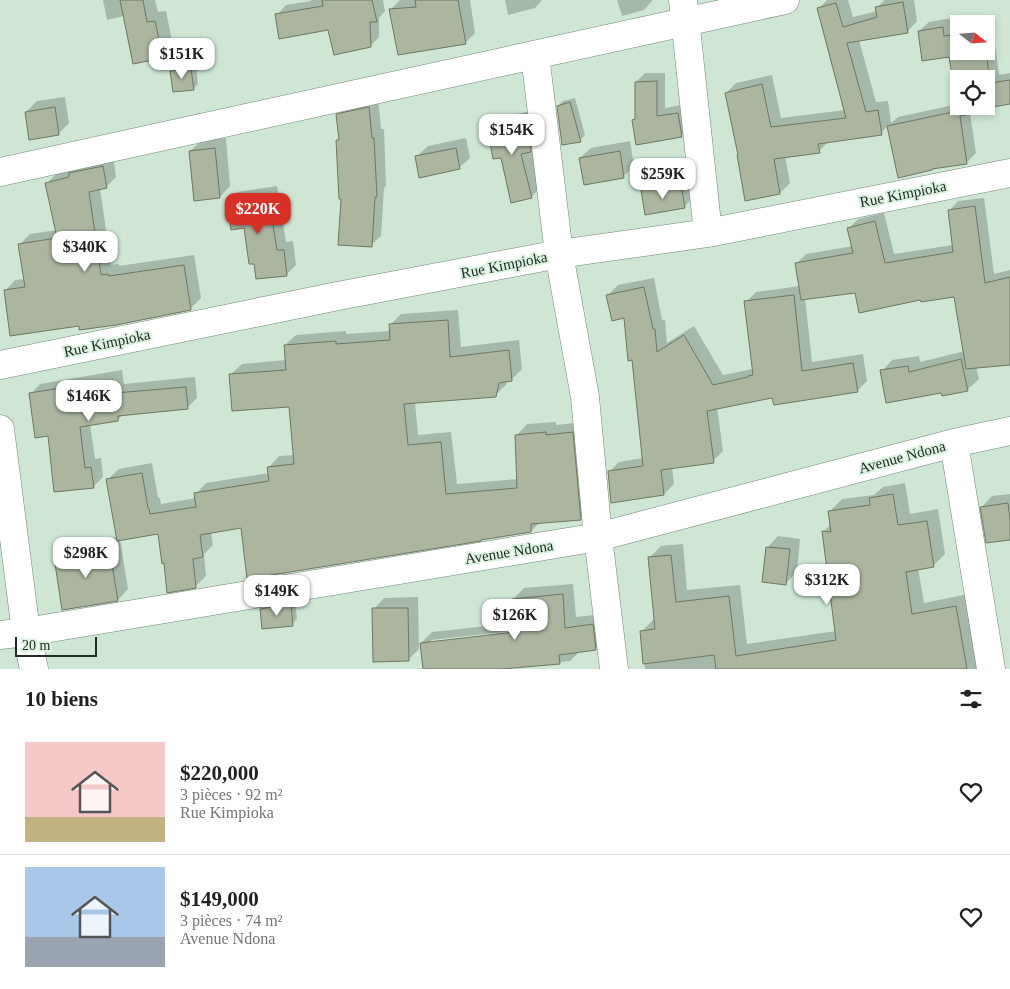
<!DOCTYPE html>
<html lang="fr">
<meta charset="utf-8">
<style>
:root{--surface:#fff;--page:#f2f2f2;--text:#202124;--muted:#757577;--line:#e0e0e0;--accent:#d93025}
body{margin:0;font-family:Georgia,serif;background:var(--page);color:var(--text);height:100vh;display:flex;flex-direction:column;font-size:19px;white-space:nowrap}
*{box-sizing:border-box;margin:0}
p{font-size:16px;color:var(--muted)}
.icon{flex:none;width:28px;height:28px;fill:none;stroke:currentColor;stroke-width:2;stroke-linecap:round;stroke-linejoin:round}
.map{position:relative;height:669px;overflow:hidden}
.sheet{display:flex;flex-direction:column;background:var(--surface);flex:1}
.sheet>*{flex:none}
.needle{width:32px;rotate:107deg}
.buttons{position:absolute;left:950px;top:15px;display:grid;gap:10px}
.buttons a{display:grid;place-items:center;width:45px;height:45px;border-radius:0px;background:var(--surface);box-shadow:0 2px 8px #0003;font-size:25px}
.scale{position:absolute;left:15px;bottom:12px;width:82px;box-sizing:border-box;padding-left:5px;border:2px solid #232b25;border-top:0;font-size:14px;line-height:18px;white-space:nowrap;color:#232b25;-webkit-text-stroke:4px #ddf3e2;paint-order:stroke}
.price{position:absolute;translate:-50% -42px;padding:0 11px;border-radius:10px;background:#fff;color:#222;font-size:16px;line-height:32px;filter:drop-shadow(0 1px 2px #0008)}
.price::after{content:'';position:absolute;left:50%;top:30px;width:15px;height:11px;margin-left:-8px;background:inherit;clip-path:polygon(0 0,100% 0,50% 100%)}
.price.active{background:var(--accent);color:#fff}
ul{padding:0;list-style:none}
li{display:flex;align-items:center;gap:15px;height:125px;padding:0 25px}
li+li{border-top:1px solid var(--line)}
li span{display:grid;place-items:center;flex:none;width:140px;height:100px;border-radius:0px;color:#555}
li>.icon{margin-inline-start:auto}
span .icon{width:60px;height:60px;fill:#fffc;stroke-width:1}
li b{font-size:21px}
h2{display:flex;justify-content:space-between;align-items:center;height:60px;padding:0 25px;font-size:21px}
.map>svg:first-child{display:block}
</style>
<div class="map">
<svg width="1010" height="669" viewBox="0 0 1010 669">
<rect width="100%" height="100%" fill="#cfe6d5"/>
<path fill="#0003" fill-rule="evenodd" d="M 103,0 L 155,0 L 158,12 L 166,11 L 173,46 L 162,57 L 124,16 L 107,20 Z
M 311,0 L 383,0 L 385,11 L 379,18 L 379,37 L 370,46 L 329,29 L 277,15 L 286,5 L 311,1 Z
M 400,0 L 470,0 L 475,33 L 465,43 L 391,9 Z
M 505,0 L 542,0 L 535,8 L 508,15 Z
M 617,0 L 652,0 L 652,1 L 644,10 L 622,16 Z
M 827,0 L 848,0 L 853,17 L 877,11 L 877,8 L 884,0 L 914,0 L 917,21 L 907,32 L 859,40 L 876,102 L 888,101 L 891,123 L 898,117 L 958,104 L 950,56 L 919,31 L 929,22 L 952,18 L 953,27 L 959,26 L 959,51 L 986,51 L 986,24 L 976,24 L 992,22 L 999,75 L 1010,73 L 1010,102 L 997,105 L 993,109 L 970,113 L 976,153 L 966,163 L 934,167 L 932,169 L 888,126 L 881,133 L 829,141 L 819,151 L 785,156 L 790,183 L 780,193 L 738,155 L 726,93 L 736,83 L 772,75 L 781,118 L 845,110 L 818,9 ZM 959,79 L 986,79 L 986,106 L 959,106 Z
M 196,64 L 198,84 L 193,89 L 172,72 L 177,66 Z
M 645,73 L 665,73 L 665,108 L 686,104 L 690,127 L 681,136 L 633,120 L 637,117 L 636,82 Z
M 65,97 L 69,123 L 58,134 L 26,112 L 37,101 Z
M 378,98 L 381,129 L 384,129 L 386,186 L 384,188 L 381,236 L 371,245 L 343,197 L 338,140 L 340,138 L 338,115 L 347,105 Z
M 575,98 L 585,135 L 580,140 L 558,106 L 563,101 Z
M 536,110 L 540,141 L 531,149 L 541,187 L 531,197 L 502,156 L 488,127 L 497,118 Z
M 226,138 L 230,186 L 220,197 L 190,151 L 201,141 Z
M 466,138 L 470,158 L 459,168 L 417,156 L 428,146 Z
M 630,141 L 634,166 L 623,177 L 580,158 L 591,148 Z
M 113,156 L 116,177 L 106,187 L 100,188 L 111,265 L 119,264 L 119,266 L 194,255 L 201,298 L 190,309 L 80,324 L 5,291 L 15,280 L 25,279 L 20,244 L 30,234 L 57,230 L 47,183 L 57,173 Z
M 692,174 L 695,196 L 684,207 L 643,191 L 653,180 Z
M 277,186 L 286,242 L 293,241 L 296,265 L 286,275 L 255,262 L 245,227 L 228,201 L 238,192 Z
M 984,198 L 994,274 L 1010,270 L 1010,363 L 976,367 L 979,379 L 968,389 L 943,395 L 942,392 L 882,371 L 892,360 L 919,356 L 920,362 L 965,351 L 955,296 L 921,299 L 856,291 L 805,298 L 812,362 L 863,354 L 867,381 L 857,391 L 772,397 L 717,407 L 723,451 L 713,461 L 672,467 L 674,484 L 664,494 L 609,472 L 619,462 L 643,458 L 633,359 L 625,317 L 608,295 L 618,285 L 654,278 L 662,320 L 665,320 L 667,343 L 694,326 L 723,375 L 753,369 L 746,302 L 756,292 L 800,286 L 797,263 L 806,254 L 853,246 L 849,228 L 858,219 L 884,213 L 894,254 L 953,245 L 949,211 L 958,201 Z
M 458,310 L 461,347 L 519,340 L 522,369 L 511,380 L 507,381 L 506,385 L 495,395 L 415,402 L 418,435 L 451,432 L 457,484 L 518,479 L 517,435 L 527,424 L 556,422 L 556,425 L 583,422 L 591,508 L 580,518 L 540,522 L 531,531 L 242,527 L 211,532 L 213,545 L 204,554 L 206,576 L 195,587 L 165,562 L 159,533 L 120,540 L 128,589 L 118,600 L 55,558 L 66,547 L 117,537 L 108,479 L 119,469 L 152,463 L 158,498 L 160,498 L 161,504 L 196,498 L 196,494 L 206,483 L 269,473 L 269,467 L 279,456 L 295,455 L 290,406 L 231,374 L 242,364 L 286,360 L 285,345 L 296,335 L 346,331 L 346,334 L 391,331 L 390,325 L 401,314 Z
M 122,370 L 124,384 L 195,377 L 197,398 L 187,408 L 123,414 L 118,420 L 90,424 L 95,459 L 101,458 L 103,477 L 93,487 L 49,435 L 31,394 L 40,384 Z
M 905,483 L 910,514 L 938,509 L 945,554 L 933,566 L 918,568 L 924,603 L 968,594 L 981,669 L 645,669 L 641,632 L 653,620 L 655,620 L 649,558 L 661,546 L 683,544 L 687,590 L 740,585 L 747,644 L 836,631 L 823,532 L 831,524 L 830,511 L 842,499 L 874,495 L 883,487 Z
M 1010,494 L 1010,538 L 982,507 L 992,496 Z
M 778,536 L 800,539 L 797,572 L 786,583 L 768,547 Z
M 573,584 L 576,617 L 603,614 L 606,638 L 595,649 L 580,651 L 570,661 L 503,669 L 424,669 L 421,643 L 432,632 L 515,623 L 513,599 L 524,588 ZM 521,630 L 521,633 L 431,643 L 431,640 Z
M 418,597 L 419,649 L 408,660 L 374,609 L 384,598 Z
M 295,599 L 297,619 L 292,624 L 262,609 L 267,604 Z"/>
<path fill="#abb59f" stroke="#6e7762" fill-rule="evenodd" d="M 120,0 L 143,0 L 147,22 L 155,21 L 163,58 L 133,64 Z
M 322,0 L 372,0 L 377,22 L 370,22 L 371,47 L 334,55 L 328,30 L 279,39 L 275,14 L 323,6 Z
M 415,0 L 458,0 L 466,44 L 398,55 L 389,9 L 416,7 Z
M 903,2 L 908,33 L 847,43 L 866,112 L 878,110 L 882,135 L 818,144 L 820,153 L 774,159 L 780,194 L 745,201 L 737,155 L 738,155 L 725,93 L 762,84 L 771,127 L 846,118 L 817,8 L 836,3 L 843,27 L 877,17 L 875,7 Z
M 943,27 L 944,36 L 959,34 L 959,51 L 986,51 L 990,83 L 1010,80 L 1010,104 L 993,107 L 994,110 L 960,116 L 967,164 L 932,169 L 932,170 L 898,178 L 887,126 L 958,111 L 949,57 L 922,61 L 918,31 ZM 959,79 L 986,79 L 986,106 L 959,106 Z
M 191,69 L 194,90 L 173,92 L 170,71 Z
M 657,81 L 657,116 L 678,113 L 682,137 L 636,145 L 632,120 L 635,119 L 635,82 Z
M 570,102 L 581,142 L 562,145 L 557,106 Z
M 55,107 L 59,135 L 29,140 L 25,112 Z
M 369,107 L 372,138 L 374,138 L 377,197 L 375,197 L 372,247 L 338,245 L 341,199 L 339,199 L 336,140 L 339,140 L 336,114 Z
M 527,119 L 531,152 L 521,154 L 532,198 L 511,203 L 501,158 L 493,159 L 487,127 Z
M 215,148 L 220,198 L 194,201 L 189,151 Z
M 456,148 L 460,169 L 419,178 L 415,156 Z
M 620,151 L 624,178 L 584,185 L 579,158 Z
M 103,166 L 107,188 L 89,192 L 101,275 L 108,274 L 109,276 L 184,265 L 191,310 L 116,325 L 79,330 L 79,326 L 10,336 L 4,290 L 25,287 L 18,244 L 57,238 L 45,183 L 69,177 L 69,173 Z
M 681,185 L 685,208 L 645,215 L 641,190 Z
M 268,194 L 277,250 L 284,250 L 287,276 L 256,279 L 254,264 L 249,264 L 244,228 L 231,230 L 227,201 Z
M 975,206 L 985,283 L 1010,277 L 1010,365 L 966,369 L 954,297 L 921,302 L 920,300 L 859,313 L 855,293 L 801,300 L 795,263 L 853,253 L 847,228 L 875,221 L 885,263 L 953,252 L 948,210 Z
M 644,287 L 653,329 L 655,329 L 657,352 L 684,335 L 713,385 L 748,377 L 748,376 L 753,375 L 744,301 L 794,295 L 802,371 L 853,363 L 858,392 L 774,405 L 772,398 L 707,411 L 714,463 L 661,470 L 664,495 L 611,503 L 608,471 L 643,466 L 632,360 L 628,361 L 624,318 L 612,321 L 606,295 Z
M 448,320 L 450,357 L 509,350 L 512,381 L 499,383 L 496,397 L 404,404 L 408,445 L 441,442 L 446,494 L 517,488 L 515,435 L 546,432 L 546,435 L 573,432 L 581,520 L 531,524 L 531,532 L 481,540 L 481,541 L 247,579 L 241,528 L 200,535 L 203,557 L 193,559 L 196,588 L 167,593 L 164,563 L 162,564 L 158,534 L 117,541 L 106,479 L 142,473 L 148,508 L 149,508 L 150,514 L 196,507 L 194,493 L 269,481 L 267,467 L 294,464 L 289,407 L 232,411 L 229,374 L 286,370 L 284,345 L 336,341 L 336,344 L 390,340 L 389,324 Z
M 961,359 L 968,391 L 942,396 L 941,393 L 886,403 L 880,370 L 908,366 L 909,372 Z
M 113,380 L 115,393 L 186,387 L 188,409 L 118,416 L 118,421 L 80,427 L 85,468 L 91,467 L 94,488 L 54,492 L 48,436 L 35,438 L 29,393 Z
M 893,494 L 898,525 L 927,521 L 934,567 L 906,572 L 912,614 L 956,606 L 967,669 L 716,669 L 714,655 L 643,664 L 640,631 L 655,629 L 648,557 L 671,555 L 676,602 L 729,596 L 736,656 L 836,640 L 822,531 L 831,532 L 828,511 L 870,505 L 869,498 Z
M 1008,503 L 1010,520 L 1010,540 L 986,543 L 980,507 Z
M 109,546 L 118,601 L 62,610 L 54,557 Z
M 766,547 L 790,549 L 786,585 L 762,582 Z
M 563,594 L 565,628 L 593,624 L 596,650 L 559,655 L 560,664 L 502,669 L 423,669 L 420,643 L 515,632 L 512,599 Z
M 291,604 L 293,626 L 262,629 L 260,609 Z
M 372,608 L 408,608 L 409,661 L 373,662 Z"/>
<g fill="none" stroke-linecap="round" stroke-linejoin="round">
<defs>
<path id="street" d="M 683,0 L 708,233
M 535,55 L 559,254 L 585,397 L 598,537 L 614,669
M 0,172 L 785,0
M 0,365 L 338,296 L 559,254 L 708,233 L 1010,173
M 0,429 L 26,632 L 34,669
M 954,443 L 991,669
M 0,635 L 26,632 L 598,537 L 954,443 L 1010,431"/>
</defs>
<use href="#street" stroke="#728677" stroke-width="29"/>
<use href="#street" stroke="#fff" stroke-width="28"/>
</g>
<g text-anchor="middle" stroke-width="4" stroke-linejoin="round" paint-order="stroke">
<g font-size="15" fill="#232b25" stroke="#ddf3e2">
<text transform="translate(903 194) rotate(-11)" y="5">Rue Kimpioka</text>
<text transform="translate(504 265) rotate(-11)" y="5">Rue Kimpioka</text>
<text transform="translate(107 343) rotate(-12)" y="5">Rue Kimpioka</text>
<text transform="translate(902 457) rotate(-15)" y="5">Avenue Ndona</text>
<text transform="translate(509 552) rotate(-9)" y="5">Avenue Ndona</text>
</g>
</g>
</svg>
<div class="buttons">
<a><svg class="needle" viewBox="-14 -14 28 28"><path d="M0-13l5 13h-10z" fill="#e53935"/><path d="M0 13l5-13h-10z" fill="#757577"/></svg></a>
<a><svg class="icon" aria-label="locate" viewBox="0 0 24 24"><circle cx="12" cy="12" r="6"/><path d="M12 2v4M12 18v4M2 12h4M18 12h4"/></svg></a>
</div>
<div class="scale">20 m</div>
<b class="price" style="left:182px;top:80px">$151K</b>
<b class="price" style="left:512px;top:156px">$154K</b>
<b class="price" style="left:663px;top:200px">$259K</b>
<b class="price active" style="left:258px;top:235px">$220K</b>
<b class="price" style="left:85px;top:273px">$340K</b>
<b class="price" style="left:89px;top:422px">$146K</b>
<b class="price" style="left:86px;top:579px">$298K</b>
<b class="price" style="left:827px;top:606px">$312K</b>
<b class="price" style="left:277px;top:617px">$149K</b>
<b class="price" style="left:515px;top:641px">$126K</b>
</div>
<section class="sheet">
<h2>10 biens<svg class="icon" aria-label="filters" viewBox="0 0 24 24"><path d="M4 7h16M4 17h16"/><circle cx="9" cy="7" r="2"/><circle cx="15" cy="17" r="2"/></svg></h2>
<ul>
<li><span style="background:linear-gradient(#f6c9c9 75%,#c2b280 0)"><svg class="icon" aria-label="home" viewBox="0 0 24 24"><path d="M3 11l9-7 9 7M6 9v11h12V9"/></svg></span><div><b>$220,000</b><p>3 pièces · 92 m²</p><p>Rue Kimpioka</p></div><svg class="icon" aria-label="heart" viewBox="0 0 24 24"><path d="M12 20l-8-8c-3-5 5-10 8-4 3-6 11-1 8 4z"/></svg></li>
<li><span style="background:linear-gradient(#a9c7e8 70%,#9aa5b1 0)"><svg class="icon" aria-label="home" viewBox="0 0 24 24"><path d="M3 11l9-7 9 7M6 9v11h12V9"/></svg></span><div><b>$149,000</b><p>3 pièces · 74 m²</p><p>Avenue Ndona</p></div><svg class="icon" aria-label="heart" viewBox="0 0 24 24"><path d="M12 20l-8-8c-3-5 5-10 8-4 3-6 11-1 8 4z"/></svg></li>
</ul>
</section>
